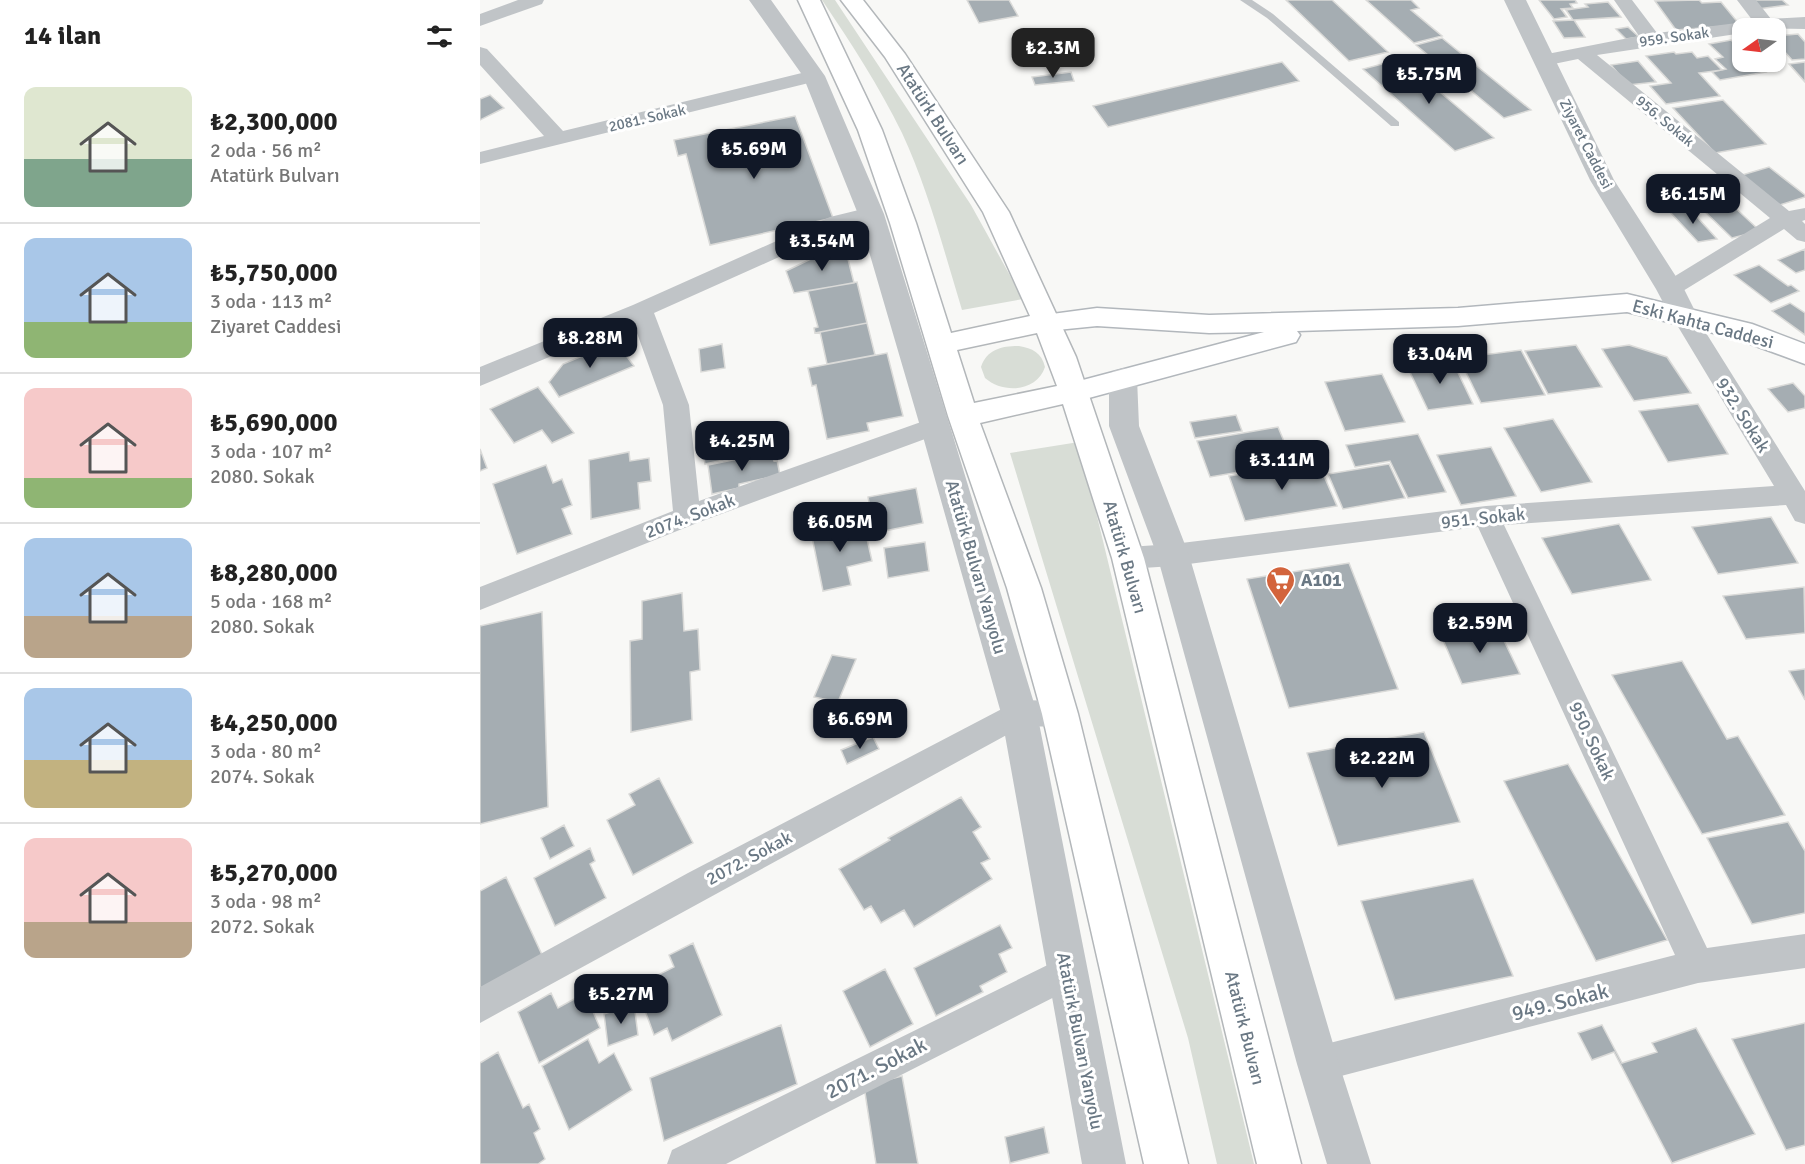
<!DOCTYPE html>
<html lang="tr">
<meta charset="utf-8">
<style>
:root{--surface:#fff;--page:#f6f6f6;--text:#222;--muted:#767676;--line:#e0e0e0;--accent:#111827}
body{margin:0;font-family:Signika,sans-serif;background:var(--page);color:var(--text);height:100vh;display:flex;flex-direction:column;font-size:22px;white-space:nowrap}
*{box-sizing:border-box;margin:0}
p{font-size:20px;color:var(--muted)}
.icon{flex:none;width:33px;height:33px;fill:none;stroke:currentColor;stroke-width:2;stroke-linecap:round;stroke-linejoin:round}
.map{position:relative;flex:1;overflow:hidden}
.details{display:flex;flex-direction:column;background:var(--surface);width:480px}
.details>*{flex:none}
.needle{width:39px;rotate:256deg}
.fabs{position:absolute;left:1252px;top:18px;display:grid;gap:12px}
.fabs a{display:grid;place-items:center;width:54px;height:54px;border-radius:12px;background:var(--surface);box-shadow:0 2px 4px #0004;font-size:30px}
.price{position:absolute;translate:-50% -51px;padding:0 14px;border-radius:12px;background:var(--accent);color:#fff;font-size:20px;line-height:39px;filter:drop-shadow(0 2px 3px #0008)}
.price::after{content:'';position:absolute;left:50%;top:36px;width:18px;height:14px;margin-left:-9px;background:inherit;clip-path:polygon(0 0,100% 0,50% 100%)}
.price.active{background:#222;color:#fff}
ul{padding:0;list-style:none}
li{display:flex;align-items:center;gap:18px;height:150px;padding:0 24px}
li+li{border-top:2px solid var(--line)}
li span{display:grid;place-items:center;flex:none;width:168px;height:120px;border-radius:12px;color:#555}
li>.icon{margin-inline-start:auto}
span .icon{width:72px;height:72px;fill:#fffc;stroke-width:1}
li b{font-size:26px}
h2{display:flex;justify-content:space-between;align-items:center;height:72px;padding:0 24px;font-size:26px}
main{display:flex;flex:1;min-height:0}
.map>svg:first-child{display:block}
</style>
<main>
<section class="details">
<h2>14 ilan<svg class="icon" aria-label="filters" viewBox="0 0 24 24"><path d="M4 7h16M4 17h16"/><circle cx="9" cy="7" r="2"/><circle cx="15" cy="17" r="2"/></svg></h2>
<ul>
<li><span style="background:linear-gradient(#dfe7d0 60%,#7fa58c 0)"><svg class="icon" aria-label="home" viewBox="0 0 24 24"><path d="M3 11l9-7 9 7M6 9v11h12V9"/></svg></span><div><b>₺2,300,000</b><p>2 oda · 56 m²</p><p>Atatürk Bulvarı</p></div></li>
<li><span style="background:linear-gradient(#a9c7e8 70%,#8fb573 0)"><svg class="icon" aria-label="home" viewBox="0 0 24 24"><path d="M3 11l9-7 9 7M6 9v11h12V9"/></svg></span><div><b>₺5,750,000</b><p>3 oda · 113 m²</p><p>Ziyaret Caddesi</p></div></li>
<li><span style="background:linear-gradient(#f6c9c9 75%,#8fb573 0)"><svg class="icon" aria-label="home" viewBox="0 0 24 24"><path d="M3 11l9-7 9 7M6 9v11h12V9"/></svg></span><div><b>₺5,690,000</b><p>3 oda · 107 m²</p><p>2080. Sokak</p></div></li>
<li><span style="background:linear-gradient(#a9c7e8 65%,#b9a48a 0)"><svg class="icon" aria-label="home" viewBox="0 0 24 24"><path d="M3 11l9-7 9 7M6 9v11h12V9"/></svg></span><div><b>₺8,280,000</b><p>5 oda · 168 m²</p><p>2080. Sokak</p></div></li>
<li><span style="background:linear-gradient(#a9c7e8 60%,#c2b280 0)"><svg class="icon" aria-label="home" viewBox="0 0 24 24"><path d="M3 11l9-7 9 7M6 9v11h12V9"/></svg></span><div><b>₺4,250,000</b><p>3 oda · 80 m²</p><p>2074. Sokak</p></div></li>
<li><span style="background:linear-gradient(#f6c9c9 70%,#b9a48a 0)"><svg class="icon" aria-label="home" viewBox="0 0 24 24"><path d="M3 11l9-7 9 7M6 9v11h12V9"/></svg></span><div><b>₺5,270,000</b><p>3 oda · 98 m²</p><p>2072. Sokak</p></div></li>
</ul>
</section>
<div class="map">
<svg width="1325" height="1164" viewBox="0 0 1325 1164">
<rect width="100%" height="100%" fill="#f8f8f6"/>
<path fill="#d8ddd6" d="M 342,0 L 355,0 L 491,205 L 543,299 L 482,310 C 464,251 448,189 422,133 C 399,86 371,43 342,0 Z
M 539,346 C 552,348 562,353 565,367 C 557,392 523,394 505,378 L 501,367 C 507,349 522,346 539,346 Z
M 599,442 L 774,1164 L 737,1164 L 708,1038 L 530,453 Z"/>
<path fill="#a5adb2" stroke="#dadad8" stroke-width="1.5" d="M 487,0 L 529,0 L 538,16 L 499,23 Z
M 806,0 L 852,0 L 908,52 L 869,61 Z
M 886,0 L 931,0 L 939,8 L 931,10 L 962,36 L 934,43 Z
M 1059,0 L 1095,0 L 1097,3 L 1090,4 L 1093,8 L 1081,9 L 1087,17 L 1074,19 Z
M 1219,0 L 1222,3 L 1241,2 L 1260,25 L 1196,30 L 1175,1 Z
M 1269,0 L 1302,0 L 1308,5 L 1278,9 Z
M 1128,2 L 1141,17 L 1093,20 L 1086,10 L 1108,7 L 1105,4 Z
M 1094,20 L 1105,37 L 1084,38 L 1073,21 Z
M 1148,27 L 1159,37 L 1146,39 L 1136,29 Z
M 1318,34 L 1325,42 L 1325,59 L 1312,60 L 1296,42 L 1296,36 Z
M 962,38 L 1051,110 L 1024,118 L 936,45 Z
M 1251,40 L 1263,51 L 1263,62 L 1275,62 L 1286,72 L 1240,80 L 1232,72 L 1246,69 L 1235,59 L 1243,57 L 1229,44 Z
M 1194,52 L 1196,54 L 1212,52 L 1217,58 L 1228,56 L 1242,70 L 1219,73 L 1240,96 L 1186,104 L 1170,86 L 1191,83 L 1166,56 Z
M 921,59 L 1014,138 L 975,151 L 883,69 Z
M 1158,61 L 1176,82 L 1148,85 L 1131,65 Z
M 802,62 L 819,81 L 628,127 L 613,106 Z
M 1325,62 L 1325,82 L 1309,64 Z
M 591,72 L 594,81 L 555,85 L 552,77 Z
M 10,95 L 24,108 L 0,120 L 0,99 Z
M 1243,100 L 1286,144 L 1235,153 L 1193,108 Z
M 315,116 L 353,218 L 230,245 L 206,154 L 198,156 L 194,140 Z
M 1289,167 L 1325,195 L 1325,197 L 1293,207 L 1255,177 Z
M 1198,177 L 1218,197 L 1191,204 L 1170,183 Z
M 1248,201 L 1280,231 L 1252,238 L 1220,207 Z
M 1208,207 L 1237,239 L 1218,242 L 1189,211 Z
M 364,243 L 374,283 L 314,293 L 306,271 Z
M 1325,249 L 1325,270 L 1316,273 L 1298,260 Z
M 1279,265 L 1308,286 L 1311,285 L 1319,291 L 1291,303 L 1254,275 Z
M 377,282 L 387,323 L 335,333 L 334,328 L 338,327 L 328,291 Z
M 1310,303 L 1325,313 L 1325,335 L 1292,311 Z
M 387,323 L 395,355 L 347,364 L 340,332 Z
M 136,342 L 154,366 L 79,397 L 69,382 L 83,364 Z
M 242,344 L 245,368 L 221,372 L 219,349 Z
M 1096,345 L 1122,387 L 1068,394 L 1045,351 Z
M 1149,345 L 1187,357 L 1211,393 L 1154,401 L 1122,349 Z
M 1041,350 L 1065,395 L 1001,403 L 979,358 Z
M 407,353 L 423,416 L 387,423 L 389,431 L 347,439 L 336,385 L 332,386 L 328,368 Z
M 972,360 L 993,404 L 948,410 L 927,366 Z
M 902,374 L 925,422 L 865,431 L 845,382 Z
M 1313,383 L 1325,396 L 1325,408 L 1308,412 L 1288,389 Z
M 58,387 L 94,433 L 72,443 L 62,430 L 34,443 L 10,409 Z
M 1218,404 L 1248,454 L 1188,462 L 1159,411 Z
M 756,415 L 762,431 L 715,438 L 710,422 Z
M 1073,419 L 1112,482 L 1061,492 L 1024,428 Z
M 281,422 L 284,442 L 255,448 L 257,457 L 225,464 L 220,434 Z
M 798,427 L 813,463 L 730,477 L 717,441 Z
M 938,434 L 966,492 L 928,498 L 910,461 L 875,467 L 866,445 Z
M 1011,447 L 1036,496 L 981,505 L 957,455 Z
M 0,449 L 7,468 L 0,471 Z
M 149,452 L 150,461 L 169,458 L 171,481 L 158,483 L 160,509 L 111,519 L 109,460 Z
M 292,452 L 294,461 L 297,460 L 300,475 L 259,484 L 259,488 L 232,494 L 228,465 Z
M 838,462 L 857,506 L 765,521 L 749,476 Z
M 909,464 L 925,498 L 863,509 L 848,474 Z
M 66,465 L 73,483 L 82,479 L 92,505 L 82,509 L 92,534 L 37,554 L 13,484 Z
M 436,488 L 443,523 L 395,533 L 388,497 Z
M 1291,517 L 1318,563 L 1238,574 L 1212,527 Z
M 383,521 L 392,561 L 367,567 L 371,585 L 343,591 L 331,532 Z
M 1139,524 L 1171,580 L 1092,594 L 1062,538 Z
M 445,542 L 449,571 L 408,578 L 404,548 Z
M 869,563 L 918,689 L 809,708 L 767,579 Z
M 1324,587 L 1325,633 L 1266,639 L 1243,596 Z
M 202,593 L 204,631 L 218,629 L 220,670 L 210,672 L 212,720 L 151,732 L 150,641 L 162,639 L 162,601 Z
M 62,612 L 68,807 L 0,824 L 0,626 Z
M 1016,624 L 1040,674 L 982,684 L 960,633 Z
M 352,655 L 376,659 L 358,702 L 334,697 Z
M 1202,661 L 1247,739 L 1258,736 L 1305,815 L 1222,834 L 1132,675 Z
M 1325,669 L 1325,700 L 1309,671 Z
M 944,732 L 980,822 L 858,846 L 827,753 Z
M 393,737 L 399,749 L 367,764 L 361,750 Z
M 1088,764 L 1187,940 L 1116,961 L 1024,781 Z
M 179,778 L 213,843 L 153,875 L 127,820 L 155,805 L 149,794 Z
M 481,797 L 501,827 L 493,832 L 510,859 L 501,863 L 512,879 L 434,927 L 424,910 L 401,923 L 391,906 L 384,910 L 359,869 L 410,840 L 408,838 Z
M 1308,822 L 1325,851 L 1325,913 L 1272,924 L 1227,838 Z
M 84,825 L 94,846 L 70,859 L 61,838 Z
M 110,848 L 115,861 L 110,864 L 126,898 L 75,926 L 54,878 Z
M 26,877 L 63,957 L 0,993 L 0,891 Z
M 993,879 L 1033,976 L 915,1000 L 881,901 Z
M 520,925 L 532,948 L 519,954 L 527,972 L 500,986 L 503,992 L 456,1016 L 434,968 Z
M 213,943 L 242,1015 L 192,1041 L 187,1028 L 174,1035 L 156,986 L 194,967 L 189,955 Z
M 405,969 L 433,1024 L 390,1047 L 363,991 Z
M 71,993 L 78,1008 L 105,993 L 120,1028 L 59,1063 L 38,1012 Z
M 154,1004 L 158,1035 L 128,1046 L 124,1014 Z
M 1325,1023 L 1325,1145 L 1306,1150 L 1252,1039 Z
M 301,1025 L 317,1084 L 184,1141 L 170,1078 Z
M 1122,1025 L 1142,1063 L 1177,1052 L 1172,1043 L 1216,1028 L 1275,1134 L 1192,1163 L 1134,1052 L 1112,1060 L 1098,1033 Z
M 108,1039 L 119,1063 L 134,1053 L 152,1090 L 89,1130 L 62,1066 Z
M 18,1052 L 43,1108 L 49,1104 L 60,1129 L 54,1133 L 65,1159 L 58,1164 L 0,1164 L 0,1063 Z
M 422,1076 L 438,1164 L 396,1164 L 384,1086 Z
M 564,1127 L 569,1153 L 530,1163 L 525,1137 Z"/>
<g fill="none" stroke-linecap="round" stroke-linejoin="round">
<defs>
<path id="secondary" d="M 1147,294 L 1272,324 L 1325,344 L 1325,364 L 1254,338 L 1147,312 L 978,326 L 817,331 L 820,335 L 816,342 L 594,402 L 584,399 L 579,392 L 584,385 L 784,332 L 729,333 L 617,326 L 567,331 L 557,328 L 553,322 L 557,316 L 617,308 L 729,315 L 978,308 Z"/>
<path id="trunk" d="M 318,0 L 340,0 L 402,130 L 436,223 L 471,333 L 550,316 L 503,212 L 405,57 L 361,0 L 383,0 L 425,54 L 529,212 L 596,357 L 664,558 L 821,1164 L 777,1164 L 632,558 L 583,404 L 500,423 L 561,588 L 598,714 L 708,1164 L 664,1164 L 562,714 L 527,588 L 468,416 L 410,223 L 378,130 ZM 557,333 L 577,386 L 494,403 L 477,350 Z"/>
</defs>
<use href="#secondary" stroke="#b2b7bc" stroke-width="3"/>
<use href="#trunk" stroke="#b3b7ba" stroke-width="3"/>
<path fill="#c0c4c7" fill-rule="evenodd" d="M 760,0 L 772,0 L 793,14 L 919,122 L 919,126 L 911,126 L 787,18 Z"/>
<path fill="#c0c4c7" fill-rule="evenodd" d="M 38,0 L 64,0 L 62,4 L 0,26 L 0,14 Z
M 1134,0 L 1152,0 L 1177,33 L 1273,21 L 1257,0 L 1276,0 L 1291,19 L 1325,17 L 1325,29 L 1263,28 L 1263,33 L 1117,55 L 1309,211 L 1325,208 L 1325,220 L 1322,221 L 1325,224 L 1325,242 L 1317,240 L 1304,229 L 1198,294 L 1190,297 L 1182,294 L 1178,289 L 1182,284 L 1290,218 L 1098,59 L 1064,66 L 1057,64 L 1054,60 L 1057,56 L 1159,36 Z
M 0,47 L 7,49 L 83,131 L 334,70 L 341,72 L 344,76 L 341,80 L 0,164 L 0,152 L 64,136 L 0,65 Z
M 391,207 L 399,209 L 402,214 L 399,219 L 366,227 L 174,313 L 209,405 L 219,501 L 455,417 L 464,420 L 468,426 L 464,432 L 217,523 L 0,610 L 0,587 L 193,511 L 183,405 L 153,322 L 0,386 L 0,367 L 153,305 L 350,217 Z
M 1203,307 L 1211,309 L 1325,491 L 1325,524 L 1315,521 L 1306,505 L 1024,525 L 1227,948 L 1325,934 L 1325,968 L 1218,983 L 838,1082 L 825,1077 L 820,1064 L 825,1051 L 838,1046 L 1195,955 L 998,527 L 693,566 L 648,569 L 638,566 L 634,558 L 638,550 L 648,547 L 693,544 L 1006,506 L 1294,486 L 1191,315 L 1195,309 Z
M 539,700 L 580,701 L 591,705 L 595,714 L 591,723 L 580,727 L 543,726 L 0,1023 L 0,987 L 208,873 Z
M 586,956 L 598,961 L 604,973 L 598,985 L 246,1164 L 187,1164 L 192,1150 Z"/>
<path fill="#c0c4c7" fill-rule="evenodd" d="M 269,0 L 291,0 L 345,76 L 404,214 L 470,426 L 557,713 L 646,1164 L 602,1164 L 521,713 L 440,426 L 378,214 L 323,76 Z
M 1024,0 L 1046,0 L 1134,180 L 1204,289 L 1217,315 L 1213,321 L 1203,324 L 1193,321 L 1176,289 L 1110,180 Z
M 643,368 L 653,371 L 657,378 L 659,426 L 709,555 L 859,1064 L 891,1164 L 847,1164 L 817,1064 L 677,555 L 629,426 L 629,378 L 633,371 Z"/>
<use href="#secondary" fill="#fff" fill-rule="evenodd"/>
<use href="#trunk" fill="#fff" fill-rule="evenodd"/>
</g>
<defs>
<symbol id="supermarket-pin" viewBox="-11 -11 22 30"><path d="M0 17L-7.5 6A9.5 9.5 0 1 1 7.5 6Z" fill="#d3643c" stroke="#fff"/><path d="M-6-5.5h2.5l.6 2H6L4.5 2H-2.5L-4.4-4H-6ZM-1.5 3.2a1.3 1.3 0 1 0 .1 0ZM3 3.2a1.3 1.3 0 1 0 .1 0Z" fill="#fff"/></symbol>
</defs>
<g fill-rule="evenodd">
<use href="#supermarket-pin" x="784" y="564" width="33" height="45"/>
</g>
<g text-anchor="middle" stroke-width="6" stroke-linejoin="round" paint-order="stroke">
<g font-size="15" fill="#6a7884" stroke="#fff">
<text transform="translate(1194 37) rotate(-8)" y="5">959. Sokak</text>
<text transform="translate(167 118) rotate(-13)" y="5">2081. Sokak</text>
<text transform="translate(1185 121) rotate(40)" y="5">956. Sokak</text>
<text transform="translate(1106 144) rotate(63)" y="5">Ziyaret Caddesi</text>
</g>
<g font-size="18" fill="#6a7884" stroke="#fff">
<text transform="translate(453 114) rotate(57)" y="6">Atatürk Bulvarı</text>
<text transform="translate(1223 324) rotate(15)" y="6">Eski Kahta Caddesi</text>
<text transform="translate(1263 415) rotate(58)" y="6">932. Sokak</text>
<text transform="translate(210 516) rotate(-21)" y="6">2074. Sokak</text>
<text transform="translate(1003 518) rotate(-6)" y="6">951. Sokak</text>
<text transform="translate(645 557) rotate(74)" y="6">Atatürk Bulvarı</text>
<text transform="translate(496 567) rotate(74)" y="6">Atatürk Bulvarı Yanyolu</text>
<text transform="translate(1112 741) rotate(65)" y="6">950. Sokak</text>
<text transform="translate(269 858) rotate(-28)" y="6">2072. Sokak</text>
<text transform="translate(765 1028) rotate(76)" y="6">Atatürk Bulvarı</text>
<text transform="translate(600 1041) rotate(79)" y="6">Atatürk Bulvarı Yanyolu</text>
</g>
<g font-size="18" font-weight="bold" fill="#6a7884" stroke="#fff" text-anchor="start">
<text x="821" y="586">A101</text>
</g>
<g font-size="21" fill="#6a7884" stroke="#fff">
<text transform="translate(1080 1002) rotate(-14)" y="7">949. Sokak</text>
<text transform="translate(396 1068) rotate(-27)" y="7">2071. Sokak</text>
</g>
</g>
</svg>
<div class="fabs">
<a><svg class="needle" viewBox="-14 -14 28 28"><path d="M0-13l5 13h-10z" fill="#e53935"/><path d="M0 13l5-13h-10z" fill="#767676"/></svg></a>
</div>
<b class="price active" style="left:573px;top:79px">₺2.3M</b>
<b class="price" style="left:949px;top:105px">₺5.75M</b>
<b class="price" style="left:274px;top:180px">₺5.69M</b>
<b class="price" style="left:1213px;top:225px">₺6.15M</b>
<b class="price" style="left:342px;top:272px">₺3.54M</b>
<b class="price" style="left:110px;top:369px">₺8.28M</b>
<b class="price" style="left:960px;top:385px">₺3.04M</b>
<b class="price" style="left:262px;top:472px">₺4.25M</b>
<b class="price" style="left:802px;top:491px">₺3.11M</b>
<b class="price" style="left:360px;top:553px">₺6.05M</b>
<b class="price" style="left:1000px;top:654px">₺2.59M</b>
<b class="price" style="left:380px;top:750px">₺6.69M</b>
<b class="price" style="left:902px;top:789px">₺2.22M</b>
<b class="price" style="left:141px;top:1025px">₺5.27M</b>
</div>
</main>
